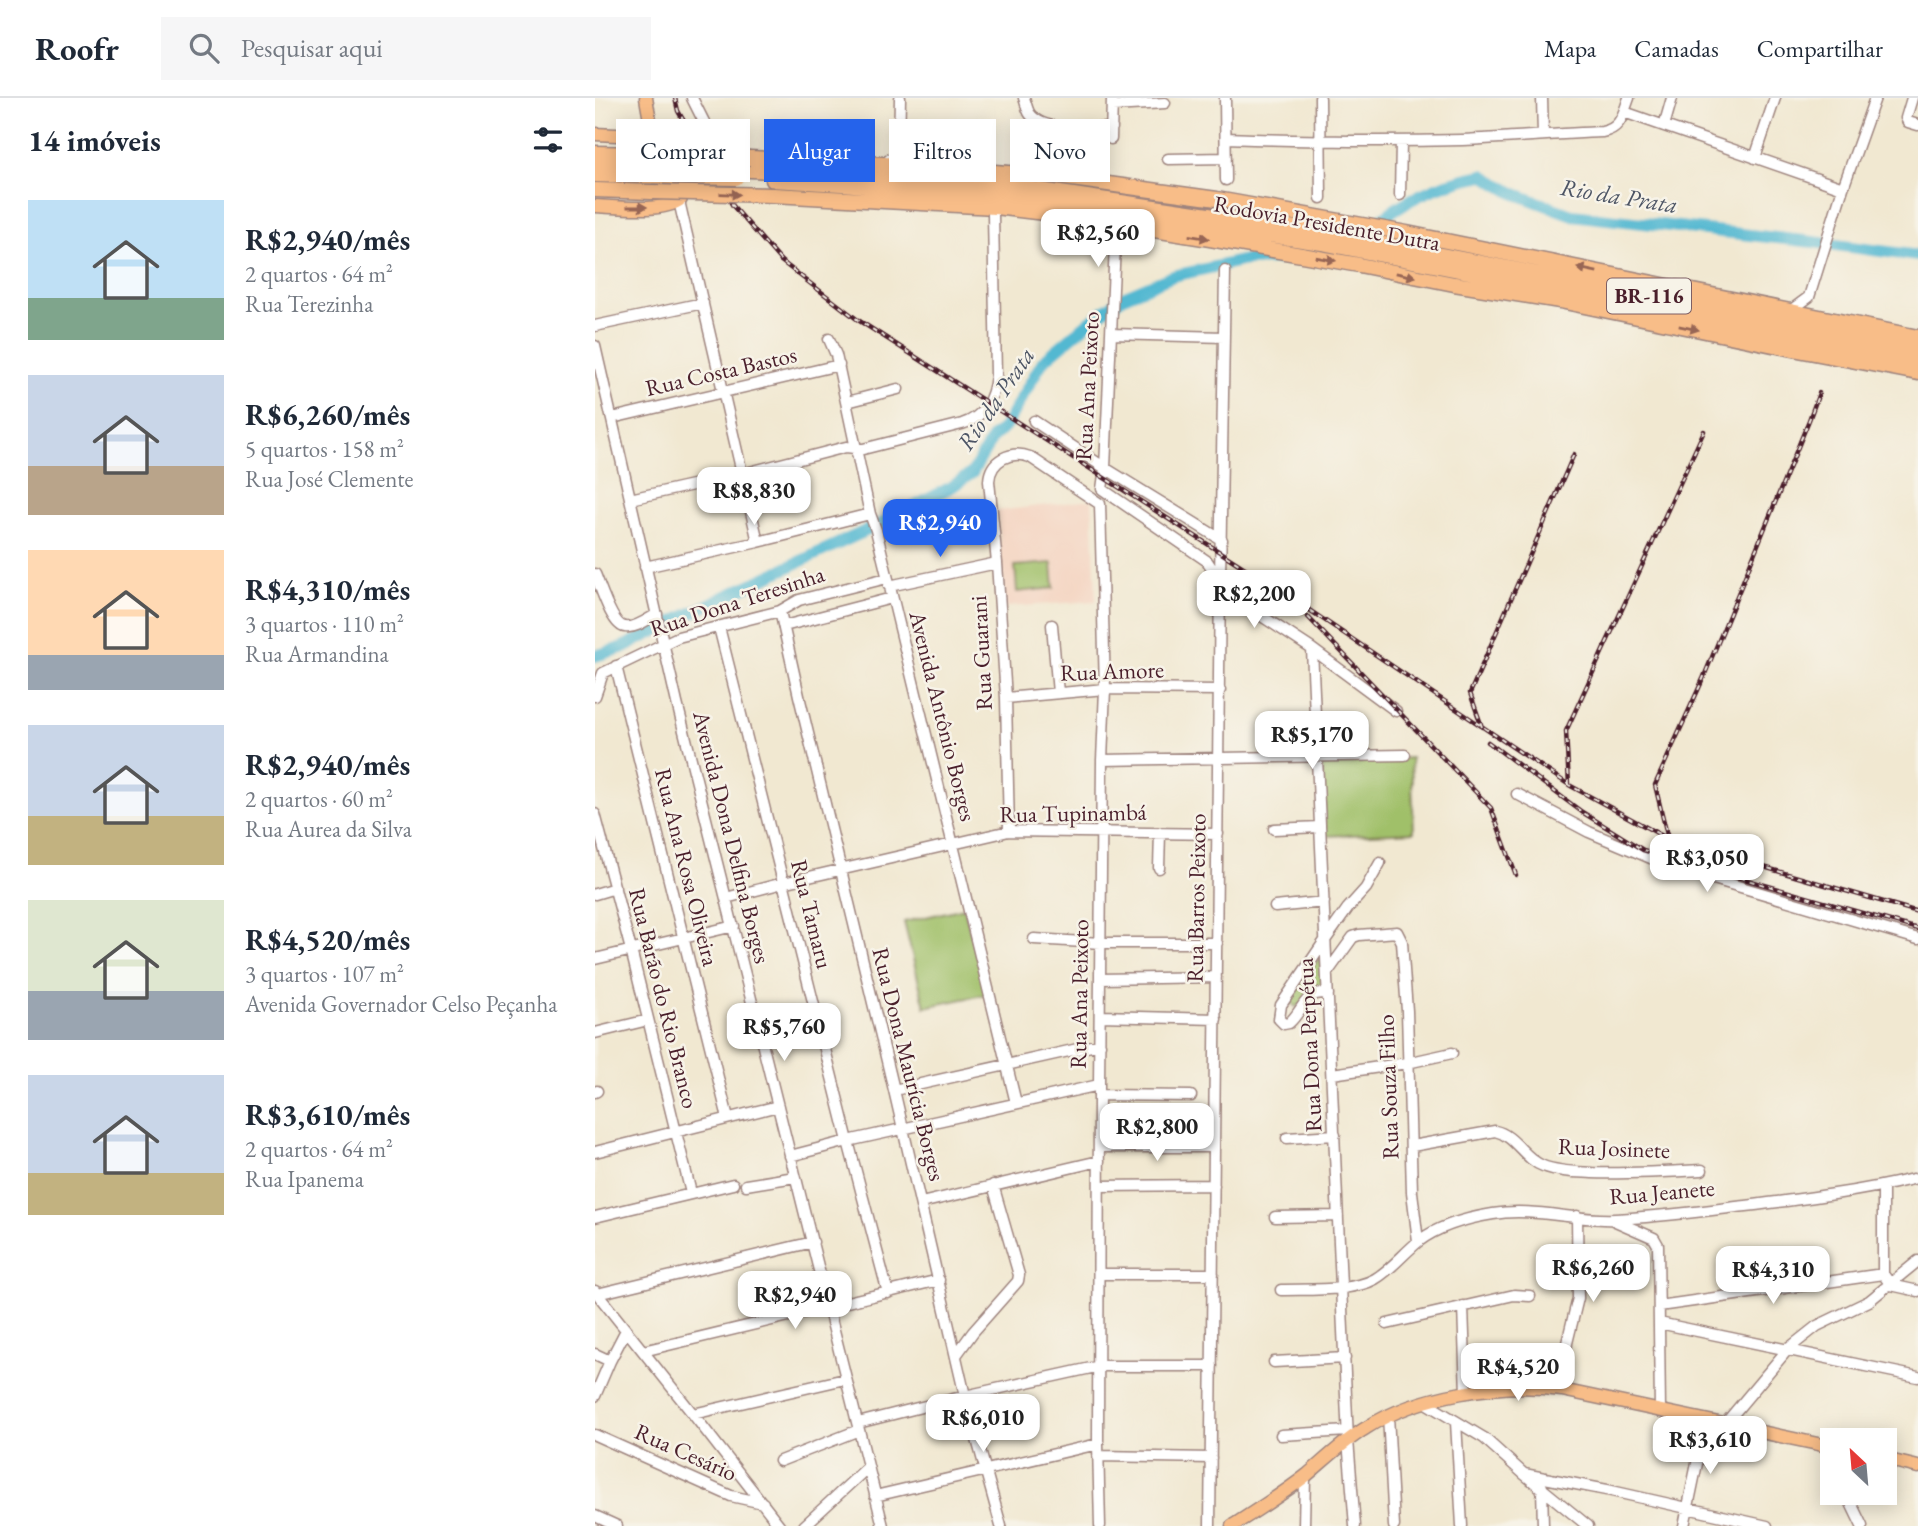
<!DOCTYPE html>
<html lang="pt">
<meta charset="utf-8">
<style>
:root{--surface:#fff;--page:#f6f6f7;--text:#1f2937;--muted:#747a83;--line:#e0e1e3;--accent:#2563eb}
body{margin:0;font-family:"EB Garamond",serif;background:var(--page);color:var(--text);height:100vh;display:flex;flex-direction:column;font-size:26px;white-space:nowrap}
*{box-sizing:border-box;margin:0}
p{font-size:23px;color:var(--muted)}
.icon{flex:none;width:38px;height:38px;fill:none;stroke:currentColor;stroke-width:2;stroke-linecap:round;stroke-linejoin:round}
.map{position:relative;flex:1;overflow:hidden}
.panel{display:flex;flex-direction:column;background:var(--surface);width:595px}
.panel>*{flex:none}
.banner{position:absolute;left:21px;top:21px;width:665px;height:63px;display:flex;gap:14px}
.needle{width:46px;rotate:334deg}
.buttons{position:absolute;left:1225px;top:1330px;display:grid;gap:14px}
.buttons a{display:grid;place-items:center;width:77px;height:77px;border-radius:0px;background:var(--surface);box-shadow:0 4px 18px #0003;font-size:35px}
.price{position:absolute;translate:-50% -60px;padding:0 16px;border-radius:14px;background:#fff;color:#222;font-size:23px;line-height:46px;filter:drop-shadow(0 2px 4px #0008)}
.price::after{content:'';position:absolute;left:50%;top:42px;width:21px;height:16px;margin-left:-10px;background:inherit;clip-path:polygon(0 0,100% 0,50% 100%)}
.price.on{background:var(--accent);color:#fff}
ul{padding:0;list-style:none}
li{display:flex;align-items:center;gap:21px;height:175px;padding:0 28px}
li span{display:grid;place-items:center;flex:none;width:196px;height:140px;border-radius:0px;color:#555}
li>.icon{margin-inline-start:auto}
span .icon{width:84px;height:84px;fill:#fffc;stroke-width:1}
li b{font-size:30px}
h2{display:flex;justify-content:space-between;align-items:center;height:84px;padding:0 28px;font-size:30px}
.tag{padding:0 24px;border-radius:0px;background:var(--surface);box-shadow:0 4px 18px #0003;font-size:24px;line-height:63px}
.tag.on{background:var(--accent);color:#fff}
header{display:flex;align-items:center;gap:42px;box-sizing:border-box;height:98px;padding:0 35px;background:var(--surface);border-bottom:2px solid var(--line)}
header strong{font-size:33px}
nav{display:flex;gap:38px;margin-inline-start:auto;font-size:24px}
.search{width:490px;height:63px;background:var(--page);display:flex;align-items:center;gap:18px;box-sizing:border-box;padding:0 24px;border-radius:0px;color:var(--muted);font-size:26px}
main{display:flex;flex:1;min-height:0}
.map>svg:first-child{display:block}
</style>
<header>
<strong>Roofr</strong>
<div class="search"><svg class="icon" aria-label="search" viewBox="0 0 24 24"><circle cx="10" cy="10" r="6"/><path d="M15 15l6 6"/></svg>Pesquisar aqui</div>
<nav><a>Mapa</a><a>Camadas</a><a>Compartilhar</a></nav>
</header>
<main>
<section class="panel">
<h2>14 imóveis<svg class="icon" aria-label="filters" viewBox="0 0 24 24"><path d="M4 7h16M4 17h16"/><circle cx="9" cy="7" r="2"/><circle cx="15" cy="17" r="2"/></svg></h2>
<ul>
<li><span style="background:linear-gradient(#bfe0f5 70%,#7fa58c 0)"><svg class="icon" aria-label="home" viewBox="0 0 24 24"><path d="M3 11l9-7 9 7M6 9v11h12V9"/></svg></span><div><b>R$2,940/mês</b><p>2 quartos · 64 m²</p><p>Rua Terezinha</p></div></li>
<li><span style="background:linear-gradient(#c9d6e8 65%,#b9a48a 0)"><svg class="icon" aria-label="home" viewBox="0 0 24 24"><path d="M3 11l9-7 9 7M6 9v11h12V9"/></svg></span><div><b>R$6,260/mês</b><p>5 quartos · 158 m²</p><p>Rua José Clemente</p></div></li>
<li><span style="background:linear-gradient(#ffd9b3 75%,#9aa5b1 0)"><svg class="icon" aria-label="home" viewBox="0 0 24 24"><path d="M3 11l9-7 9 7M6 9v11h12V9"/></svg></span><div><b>R$4,310/mês</b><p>3 quartos · 110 m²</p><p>Rua Armandina</p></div></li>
<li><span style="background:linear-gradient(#c9d6e8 65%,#c2b280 0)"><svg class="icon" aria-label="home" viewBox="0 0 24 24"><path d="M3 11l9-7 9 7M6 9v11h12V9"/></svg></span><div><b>R$2,940/mês</b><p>2 quartos · 60 m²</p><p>Rua Aurea da Silva</p></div></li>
<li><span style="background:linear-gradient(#dfe7d0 65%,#9aa5b1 0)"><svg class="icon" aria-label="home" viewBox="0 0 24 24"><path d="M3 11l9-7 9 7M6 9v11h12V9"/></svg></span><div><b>R$4,520/mês</b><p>3 quartos · 107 m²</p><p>Avenida Governador Celso Peçanha</p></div></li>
<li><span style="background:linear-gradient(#c9d6e8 70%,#c2b280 0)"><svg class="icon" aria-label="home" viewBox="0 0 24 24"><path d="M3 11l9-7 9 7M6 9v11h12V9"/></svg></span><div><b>R$3,610/mês</b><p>2 quartos · 64 m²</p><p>Rua Ipanema</p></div></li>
</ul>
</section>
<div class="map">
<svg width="1323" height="1428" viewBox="0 0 1323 1428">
<rect width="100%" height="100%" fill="#f7f3e8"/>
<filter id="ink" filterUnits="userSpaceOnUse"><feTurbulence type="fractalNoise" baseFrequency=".0143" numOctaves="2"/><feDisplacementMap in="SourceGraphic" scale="14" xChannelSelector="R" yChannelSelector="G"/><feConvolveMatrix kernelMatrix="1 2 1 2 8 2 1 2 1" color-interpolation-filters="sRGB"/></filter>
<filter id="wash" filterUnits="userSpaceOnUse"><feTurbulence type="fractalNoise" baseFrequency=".00686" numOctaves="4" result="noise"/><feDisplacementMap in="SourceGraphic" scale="28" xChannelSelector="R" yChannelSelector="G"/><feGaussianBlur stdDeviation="1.57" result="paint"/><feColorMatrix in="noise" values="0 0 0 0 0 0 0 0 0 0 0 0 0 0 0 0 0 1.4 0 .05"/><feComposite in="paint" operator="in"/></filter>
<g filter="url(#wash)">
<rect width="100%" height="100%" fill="#f1e8d1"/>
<path fill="#f4d3c0" d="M 497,402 L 501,503 L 411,509 L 402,413 Z"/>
<path fill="#a0c069" stroke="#75704a" stroke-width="2" d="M 457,465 L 459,490 L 422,494 L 420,468 Z
M 816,660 L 819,734 L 730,738 L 727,664 Z
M 369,810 L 392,896 L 330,909 L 309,824 Z
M 726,857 L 729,893 L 701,909 L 696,905 L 696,901 Z"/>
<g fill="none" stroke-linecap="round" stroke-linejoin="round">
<path stroke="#53b8d1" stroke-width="2" d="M 0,562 L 1,557"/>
<path stroke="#53b8d1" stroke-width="12" d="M 773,133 C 805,102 845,85 888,77 L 918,95 L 977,117 L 1218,144 L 1323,158
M 0,558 L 26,550 L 127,500 L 292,423 L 358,388 L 377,375 L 398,339 L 409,330 L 448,263 L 499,220 L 528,199 L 578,178 L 651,162 L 703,160"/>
</g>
</g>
<g filter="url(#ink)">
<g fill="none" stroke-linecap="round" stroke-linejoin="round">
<defs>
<path id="minor" d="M 97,0 L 109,24 L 127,44
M 429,0 C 431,5 432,12 435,16 C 449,35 495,30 517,30
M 630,0 L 631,82
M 725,0 L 726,100
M 947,0 L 948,37
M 1317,0 L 1311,20 L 1313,24 L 1323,27
M 517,8 L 570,5
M 1029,14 L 1248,90
M 1069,28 L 1077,0
M 631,40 C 710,43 788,44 867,42 C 914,40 960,36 1007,34 C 1026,31 1028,16 1034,0
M 516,41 L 517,0
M 1160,60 L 1180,0
M 573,61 L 631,60
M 289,66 L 299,58 L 304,49 L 305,0
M 805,97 L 806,43
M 84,103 L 163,444
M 520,146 L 510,370 L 507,391 L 612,463 L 636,498 L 717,551 L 801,613
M 1195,213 L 1214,199 L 1248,90 L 1280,0
M 0,228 L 108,205
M 516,236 L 629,239
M 234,241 L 241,257 L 275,416 L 281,432 L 421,1005
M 0,248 L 82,605 L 288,1428
M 252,304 L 303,291
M 17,320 L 244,267
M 439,323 L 510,370 L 627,442
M 35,401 L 147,376 L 251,349 L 268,351 L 367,326 C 390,319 399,299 401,277 L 398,116
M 50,469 L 163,444 L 275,416
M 0,476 C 5,487 17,528 30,529 C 40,531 53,521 62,516
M 294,488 L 402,465
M 185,513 L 204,598 L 299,992 L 370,1298 L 406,1428
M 457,527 L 463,595
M 189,528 L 297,500
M 124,529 L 253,1043 L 293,1195
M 717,551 L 753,1342 L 760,1428
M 21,568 L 133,1020
M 0,598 L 8,575 L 83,539 L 185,513 L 204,502 L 292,480
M 411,600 L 510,591 L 625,592
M 507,662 L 810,657
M 922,696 L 994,734 L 1058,761 L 1098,775 L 1323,841
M 0,716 L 36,852 L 96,1095
M 679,731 L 725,729
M 414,733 L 411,600 L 402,465 L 394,383 C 395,362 416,352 435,359 L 505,406 L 510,591 L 507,662 L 504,987 L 503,1346 L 505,1428
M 564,770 L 565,735
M 0,796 L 20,790
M 131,800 L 188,785 L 414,733 L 623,736
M 680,809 L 729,804
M 439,841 L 506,845 L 622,845
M 0,861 L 139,828
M 732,875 L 758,839 L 764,837 L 802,834 L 807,844 L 812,913 L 817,1094 L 823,1143
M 505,881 L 621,879
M 733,896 C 710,891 709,912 694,925 L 689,926 L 684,921 L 686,907 L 731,841 L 753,810 L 771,790 L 785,765
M 505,918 L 621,921
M 0,935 L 53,922
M 737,976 L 812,965 L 857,955
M 299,992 L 505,946
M 0,994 L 2,993
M 504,997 L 596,998
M 692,1040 L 740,1037
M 817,1048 L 900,1033 C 920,1037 929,1061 948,1068 C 964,1074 981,1074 997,1075 C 1034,1076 1071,1074 1107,1072
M 504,1049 L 619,1049
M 0,1054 L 183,1008
M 195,1058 L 253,1043 L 504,987
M 151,1087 L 200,1079
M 505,1088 L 619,1087
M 1288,1088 L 1288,1176 L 1296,1187 L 1323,1193
M 326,1105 L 504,1063
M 0,1119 L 138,1086
M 680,1119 L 743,1118
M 1018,1122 L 1059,1140 L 1063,1147 L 1065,1312
M 505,1176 L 618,1176
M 686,1192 C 713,1191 757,1194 780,1181 C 797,1171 809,1155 824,1143 C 845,1127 873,1120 898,1116 C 939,1109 979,1123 1020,1121 C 1064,1119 1107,1113 1151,1108 C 1207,1101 1263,1094 1318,1081
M 0,1193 L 98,1316 L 185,1428
M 2,1196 L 218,1144
M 868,1208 L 871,1295
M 1064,1208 L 1288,1176
M 1064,1225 L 1323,1279
M 792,1226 L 919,1197 L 935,1198
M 48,1253 L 344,1182
M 0,1256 L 15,1263
M 362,1256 L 378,1234 L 423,1183 L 424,1177 L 398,1087
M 679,1264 L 750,1260
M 967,1292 L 972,1245 L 983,1200 L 982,1118
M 0,1298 L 15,1263 L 31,1232
M 829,1304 L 889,1340 L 929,1376 L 993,1428
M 98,1316 L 250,1281
M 793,1317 L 799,1428
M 861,1324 L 867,1428
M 263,1325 L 370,1298 L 505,1268 L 617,1268
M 1130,1326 L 1193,1251 L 1222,1228 L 1274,1203 L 1323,1163
M 0,1337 L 136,1398 L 168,1405
M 686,1337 L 753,1333
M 1231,1347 L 1237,1365
M 503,1358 L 616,1360
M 185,1363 L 264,1332
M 929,1376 L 1012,1392 L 1172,1428
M 947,1389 L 948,1428
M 1251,1395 L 1267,1428
M 280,1398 L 503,1346
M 0,1418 L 22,1428
M 209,1428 L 273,1369
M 615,1428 L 625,481 L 630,173
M 709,1428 L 710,1379
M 1089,1428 L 1111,1322"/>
<path id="major" d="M 0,36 L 64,39
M 0,108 C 22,109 69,115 86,101 C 89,86 88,59 76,47 C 71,41 64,40 59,33 C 54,23 53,10 51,0
M 1290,1361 L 1323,1369
M 637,1428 C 662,1412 688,1396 712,1377 C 731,1361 749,1343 771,1330 C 822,1297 907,1283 967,1292 L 1237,1349"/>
<path id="highway" d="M 0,55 L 49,56
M 155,60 L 289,66 L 455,78 L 622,101 L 812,135 L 1323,239
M 0,67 L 65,69
M 134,71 L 332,80 L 438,91 L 728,134 L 1323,250
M 0,77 L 79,79
M 178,82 L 247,86 L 441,102 L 727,145 L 1323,263
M 0,92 L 57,94
M 178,97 L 400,109 L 466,117 L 615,141 L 764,167 L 859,186 L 965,203 L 1198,251 L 1323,275"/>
</defs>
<use href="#minor" stroke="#9e847e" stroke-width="13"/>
<use href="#major" stroke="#9e847e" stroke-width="15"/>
<use href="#highway" stroke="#9e847e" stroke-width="17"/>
<use href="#minor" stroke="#fff" stroke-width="10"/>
<use href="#major" stroke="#f8bd88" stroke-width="12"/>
<use href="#highway" stroke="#f8bd88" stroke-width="14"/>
<defs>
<path id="rail" d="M 80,0 L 83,13 L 138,108 L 186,163 L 263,222 L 692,497 L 974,687 L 1073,741 L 1323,814
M 713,519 L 896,710 L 921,777
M 887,629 L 875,595 L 979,356
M 893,644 L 987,714 L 1048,752 L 1323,831
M 974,687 L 971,633 L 1109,333
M 1073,741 L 1060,687 L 1108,581 L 1214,322 L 1224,295"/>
</defs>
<use href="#rail" stroke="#4a1f2b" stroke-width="4.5"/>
<use href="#rail" stroke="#f7f3e8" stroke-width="2" stroke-dasharray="5" stroke-linecap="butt"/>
<defs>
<path id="highway-bridge" d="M 49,56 L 155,60
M 79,79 L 141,80
M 57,94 L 178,97"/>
</defs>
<use href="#highway-bridge" stroke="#9e847e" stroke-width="17" stroke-linecap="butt"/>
<use href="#highway-bridge" stroke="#f8bd88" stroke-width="14"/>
</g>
<defs><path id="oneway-solid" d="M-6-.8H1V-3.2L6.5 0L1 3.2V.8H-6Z" transform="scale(1.75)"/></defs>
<g fill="#986655">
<use href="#oneway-solid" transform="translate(135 96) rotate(2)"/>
<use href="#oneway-solid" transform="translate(42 109)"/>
<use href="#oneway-solid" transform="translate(604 139) rotate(9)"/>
<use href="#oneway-solid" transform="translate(731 161) rotate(10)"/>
<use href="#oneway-solid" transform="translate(992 172) rotate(-168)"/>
<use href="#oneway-solid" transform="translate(811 177) rotate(12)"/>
<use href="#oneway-solid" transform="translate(1094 230) rotate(11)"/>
</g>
</g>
<g text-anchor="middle" stroke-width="5" stroke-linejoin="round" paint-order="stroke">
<rect fill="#f7f3e8" stroke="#7e5f64" stroke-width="2" x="1012" y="180.5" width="84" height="35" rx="5"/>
<g font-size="21" font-weight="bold" fill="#4a1f2b">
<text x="1054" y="205">BR-116</text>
</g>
<g font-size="23" fill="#4a1f2b" stroke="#f7f3e8">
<text transform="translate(732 125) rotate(10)" y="8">Rodovia Presidente Dutra</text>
<text transform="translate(126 273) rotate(-13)" y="8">Rua Costa Bastos</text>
<text transform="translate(492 288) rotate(-87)" y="8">Rua Ana Peixoto</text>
<text transform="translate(142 503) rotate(-18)" y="8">Rua Dona Teresinha</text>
<text transform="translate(386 555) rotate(-93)" y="8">Rua Guarani</text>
<text transform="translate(517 573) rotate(-2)" y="8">Rua Amore</text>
<text transform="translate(348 618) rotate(76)" y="8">Avenida Antônio Borges</text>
<text transform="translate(478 715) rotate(-1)" y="8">Rua Tupinambá</text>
<text transform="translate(137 739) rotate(76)" y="8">Avenida Dona Delfina Borges</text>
<text transform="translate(92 769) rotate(76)" y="8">Rua Ana Rosa Oliveira</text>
<text transform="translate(601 800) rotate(-89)" y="8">Rua Barros Peixoto</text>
<text transform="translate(217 816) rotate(76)" y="8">Rua Tamaru</text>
<text transform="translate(484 896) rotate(-89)" y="8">Rua Ana Peixoto</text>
<text transform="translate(69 900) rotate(76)" y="8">Rua Barão do Rio Branco</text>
<text transform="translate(714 947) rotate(-93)" y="8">Rua Dona Perpétua</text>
<text transform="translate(314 966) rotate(76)" y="8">Rua Dona Maurícia Borges</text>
<text transform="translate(793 989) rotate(-92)" y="8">Rua Souza Filho</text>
<text transform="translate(1019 1050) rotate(2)" y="8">Rua Josinete</text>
<text transform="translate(1067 1094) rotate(-5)" y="8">Rua Jeanete</text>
<text transform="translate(91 1354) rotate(24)" y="8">Rua Cesário</text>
</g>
<g font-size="24" font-style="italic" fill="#4d5565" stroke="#f7f3e8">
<text transform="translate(1024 98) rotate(9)" y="8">Rio da Prata</text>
<text transform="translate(401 301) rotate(-56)" y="8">Rio da Prata</text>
</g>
</g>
</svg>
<div class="buttons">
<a><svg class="needle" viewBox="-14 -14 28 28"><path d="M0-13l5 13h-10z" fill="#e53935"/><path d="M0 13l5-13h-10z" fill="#747a83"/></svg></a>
</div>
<b class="price" style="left:503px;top:171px">R$2,560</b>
<b class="price" style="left:159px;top:429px">R$8,830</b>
<b class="price on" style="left:345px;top:461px">R$2,940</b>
<b class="price" style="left:659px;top:532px">R$2,200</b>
<b class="price" style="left:717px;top:673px">R$5,170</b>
<b class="price" style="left:1112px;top:796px">R$3,050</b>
<b class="price" style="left:189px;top:965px">R$5,760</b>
<b class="price" style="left:562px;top:1065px">R$2,800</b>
<b class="price" style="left:998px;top:1206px">R$6,260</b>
<b class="price" style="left:1178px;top:1208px">R$4,310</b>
<b class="price" style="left:200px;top:1233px">R$2,940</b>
<b class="price" style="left:923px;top:1305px">R$4,520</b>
<b class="price" style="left:388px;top:1356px">R$6,010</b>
<b class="price" style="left:1115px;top:1378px">R$3,610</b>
<div class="banner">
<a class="tag">Comprar</a>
<a class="tag on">Alugar</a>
<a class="tag">Filtros</a>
<a class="tag">Novo</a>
</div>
</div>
</main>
